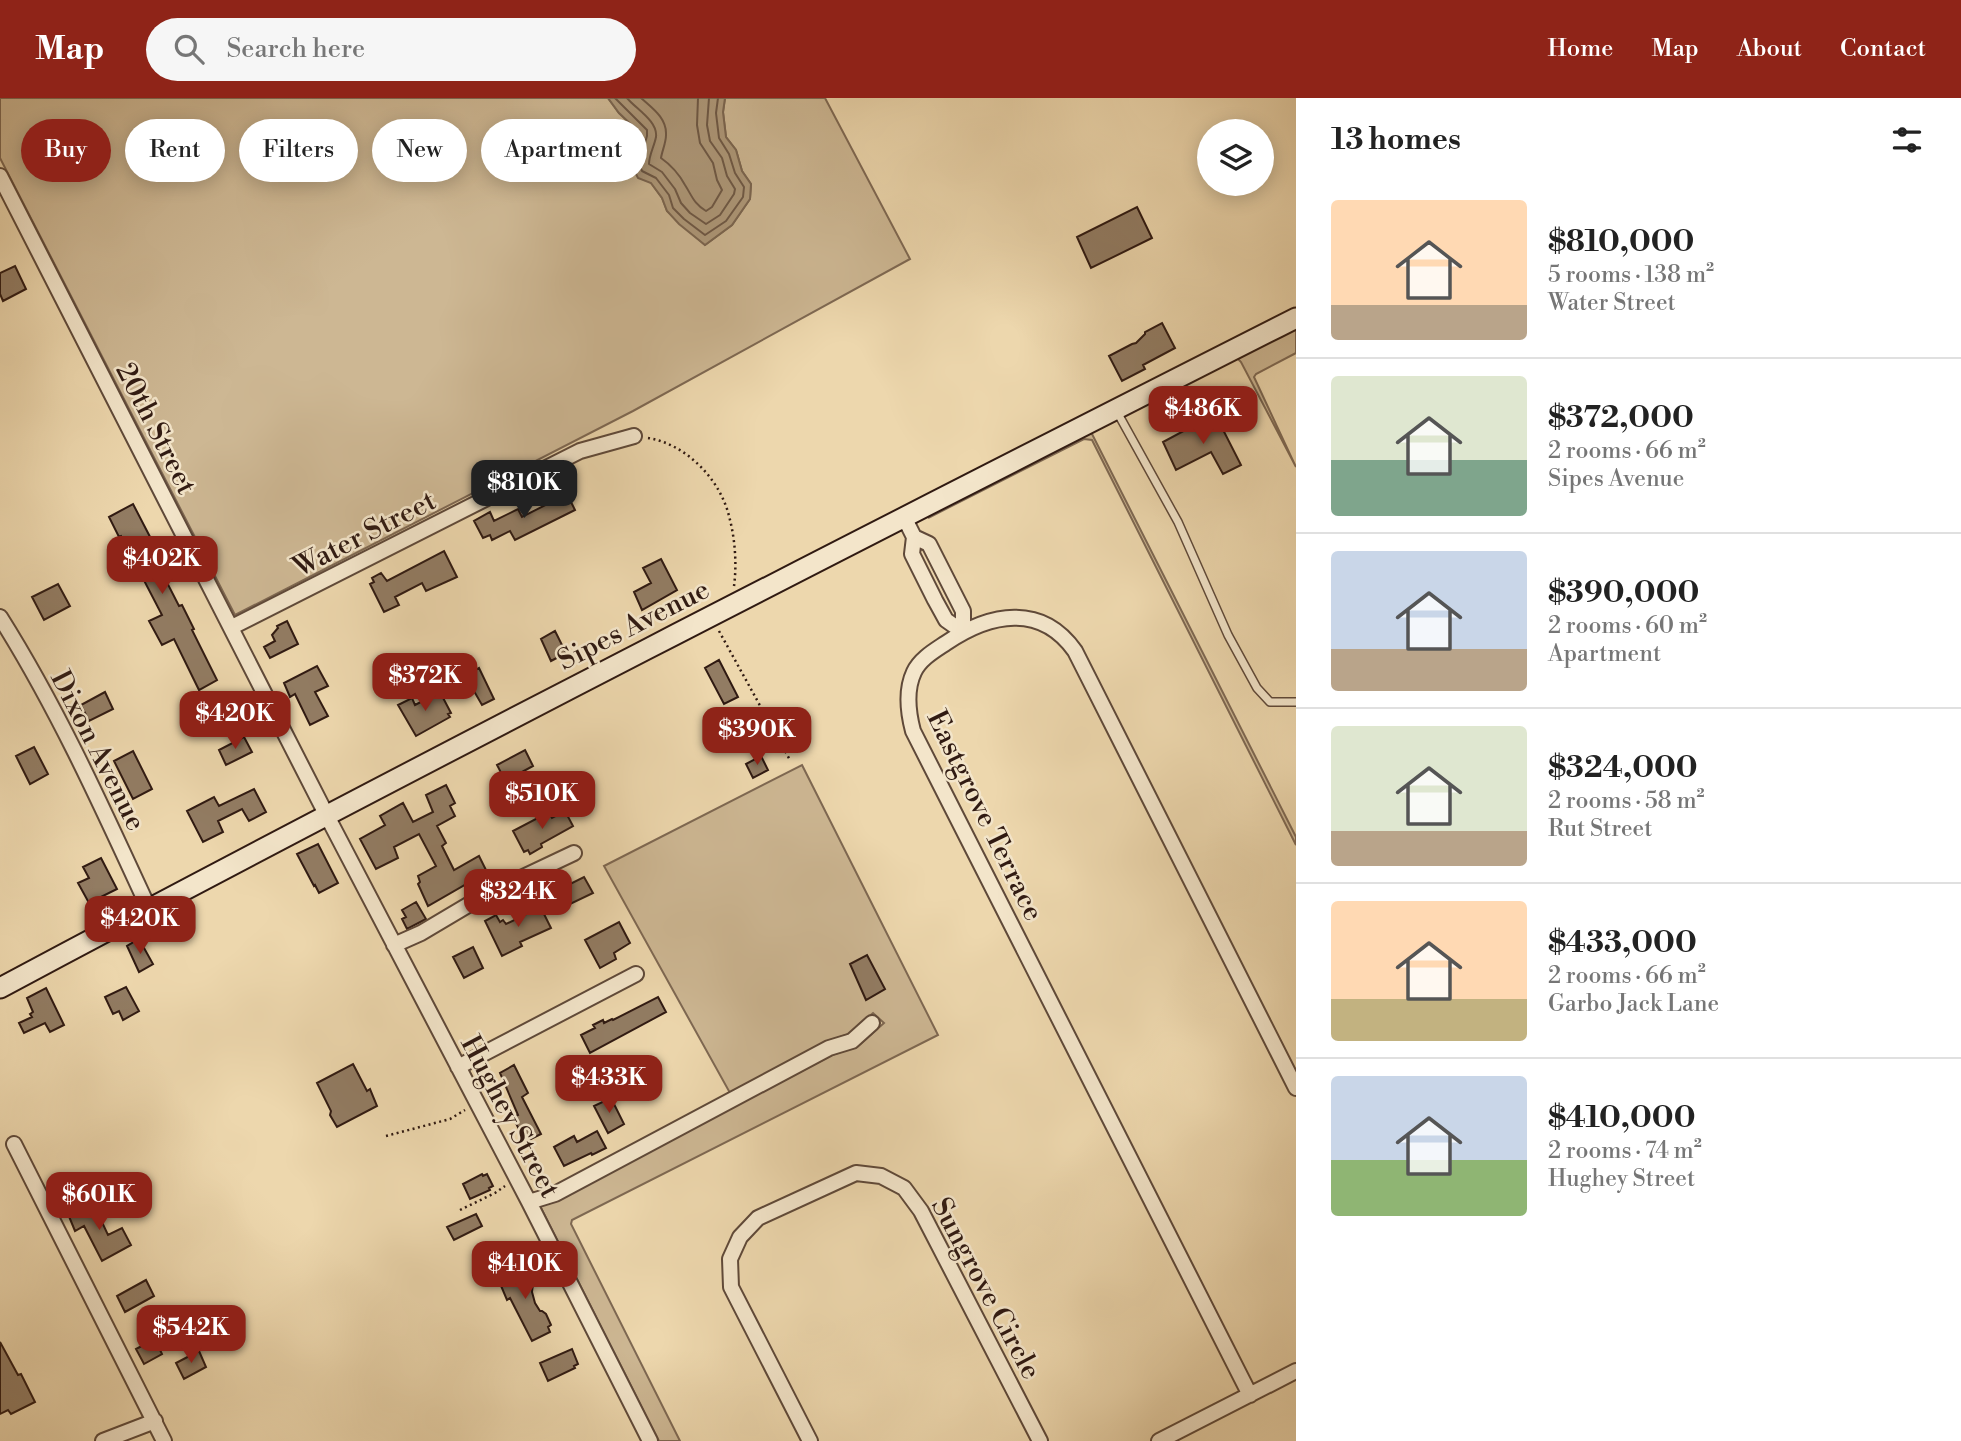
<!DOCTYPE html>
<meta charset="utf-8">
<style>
:root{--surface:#fff;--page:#f6f6f6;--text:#222;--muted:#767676;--line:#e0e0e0;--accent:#8f2418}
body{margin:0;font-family:"Libre Bodoni",serif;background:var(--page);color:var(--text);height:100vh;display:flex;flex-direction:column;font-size:26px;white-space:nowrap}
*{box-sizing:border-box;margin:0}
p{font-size:23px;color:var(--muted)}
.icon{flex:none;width:38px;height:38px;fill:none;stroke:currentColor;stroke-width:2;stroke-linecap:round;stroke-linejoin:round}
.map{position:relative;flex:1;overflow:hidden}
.drawer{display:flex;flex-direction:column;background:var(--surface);width:665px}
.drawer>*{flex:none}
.guide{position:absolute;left:21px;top:21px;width:665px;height:63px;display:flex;gap:14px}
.buttons{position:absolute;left:1197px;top:21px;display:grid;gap:14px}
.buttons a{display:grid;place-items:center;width:77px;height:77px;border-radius:50%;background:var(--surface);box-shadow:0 4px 18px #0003;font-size:35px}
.price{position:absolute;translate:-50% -60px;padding:0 16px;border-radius:14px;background:var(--accent);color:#fff;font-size:23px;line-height:46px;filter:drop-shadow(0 2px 4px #0008)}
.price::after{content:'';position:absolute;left:50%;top:42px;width:21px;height:16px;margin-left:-10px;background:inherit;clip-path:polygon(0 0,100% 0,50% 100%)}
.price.on{background:#222;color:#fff}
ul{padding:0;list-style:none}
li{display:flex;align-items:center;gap:21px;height:175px;padding:0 35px}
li+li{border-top:2px solid var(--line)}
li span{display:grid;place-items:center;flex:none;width:196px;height:140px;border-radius:7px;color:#555}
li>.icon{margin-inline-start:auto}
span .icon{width:84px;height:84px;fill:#fffc;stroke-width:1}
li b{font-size:30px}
h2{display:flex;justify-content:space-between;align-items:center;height:84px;padding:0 35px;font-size:30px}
.tag{padding:0 24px;border-radius:32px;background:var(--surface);box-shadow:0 4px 18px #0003;font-size:24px;line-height:63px}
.tag.on{background:var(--accent);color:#fff}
header{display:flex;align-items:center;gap:42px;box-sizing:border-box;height:98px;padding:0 35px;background:var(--accent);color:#fff}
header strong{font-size:33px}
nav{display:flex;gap:38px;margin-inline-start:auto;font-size:24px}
.search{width:490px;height:63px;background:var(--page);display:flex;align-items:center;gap:18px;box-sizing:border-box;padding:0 24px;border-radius:38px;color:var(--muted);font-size:26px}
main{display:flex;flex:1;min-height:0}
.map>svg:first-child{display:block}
</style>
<header>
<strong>Map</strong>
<div class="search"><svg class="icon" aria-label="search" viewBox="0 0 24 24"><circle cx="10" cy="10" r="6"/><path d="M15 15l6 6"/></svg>Search here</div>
<nav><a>Home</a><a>Map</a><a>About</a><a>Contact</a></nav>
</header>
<main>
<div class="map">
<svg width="1296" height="1343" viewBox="0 0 1296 1343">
<rect width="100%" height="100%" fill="#edd7ad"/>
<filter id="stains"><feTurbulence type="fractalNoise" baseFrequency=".00286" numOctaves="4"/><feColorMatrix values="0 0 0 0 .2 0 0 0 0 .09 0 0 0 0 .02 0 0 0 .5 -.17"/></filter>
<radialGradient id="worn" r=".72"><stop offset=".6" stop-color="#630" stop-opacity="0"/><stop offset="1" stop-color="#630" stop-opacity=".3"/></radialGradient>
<path fill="#cdb793" stroke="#7e6852" stroke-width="2" d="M 0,0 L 608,0 L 619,15 L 641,35 L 631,66 L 651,85 L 662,100 L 667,113 L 705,147 L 732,127 L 750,101 L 751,86 L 742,73 L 736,52 L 726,39 L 723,14 L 725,0 L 825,0 L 910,161 L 633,313 L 235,517 L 0,60 Z
M 1296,228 L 1296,255 L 1256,276 L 1254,279 L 1296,369 L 1241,264 L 1238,261 L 1234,260 Z
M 1091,334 L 1296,739 L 1296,747 L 1092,342 L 1084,341 L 928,420 Z
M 802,667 L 938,937 L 572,1122 L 571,1126 L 680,1343 L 659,1343 L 540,1108 L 558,1102 L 832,957 L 858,948 L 884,925 L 873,915 L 849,936 L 825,944 L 730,995 L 604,768 Z"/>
<path fill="#ad9778" stroke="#7b654f" stroke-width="2" d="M 608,0 L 725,0 L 723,14 L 726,39 L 736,52 L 742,73 L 751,86 L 750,101 L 732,127 L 705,147 L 679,126 L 667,113 L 662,100 L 651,85 L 638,80 L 631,66 L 640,35 L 619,15 Z"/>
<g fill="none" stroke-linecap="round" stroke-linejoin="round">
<path stroke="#6e5845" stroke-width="2" d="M 615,0 L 647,32 L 647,38 L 639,65 L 642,73 L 656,80 L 669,97 L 673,110 L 684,121 L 705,137 L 726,123 L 743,99 L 744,89 L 735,75 L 729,56 L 719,40 L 716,15 L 718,0
M 627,0 C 636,11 658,23 656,39 C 654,49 649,57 649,66 L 662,74 L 675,91 L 681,105 L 690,115 L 706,126 L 720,117 L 734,96 L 735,91 L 727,78 L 722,60 L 710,43 L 707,27 L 709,0
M 641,0 C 652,10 667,20 666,37 C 666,45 662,53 661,60 C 671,67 679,76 685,87 C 692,98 694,106 706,113 L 712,109 L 722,92 L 717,82 L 713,65 L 700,45 L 697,27 L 698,0"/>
</g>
<path fill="#927c63" stroke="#301a12" stroke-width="2" d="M 1137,109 L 1152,140 L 1091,170 L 1077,139 Z
M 15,168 L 26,191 L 3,203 L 0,196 L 0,175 Z
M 1162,225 L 1175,250 L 1143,267 L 1145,271 L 1122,283 L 1109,258 L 1132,246 L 1136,245 L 1145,236 L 1145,234 Z
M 1215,316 L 1241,367 L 1223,376 L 1211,354 L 1176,372 L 1163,344 Z
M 567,396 L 575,412 L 515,442 L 510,433 L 492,442 L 490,437 L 483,440 L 474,423 L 490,414 L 494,423 L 518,411 L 522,419 Z
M 133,406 L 162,462 L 157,465 L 179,508 L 182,507 L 194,531 L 192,532 L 217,582 L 199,592 L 174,541 L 162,547 L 149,523 L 162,517 L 121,438 L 119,439 L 109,419 Z
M 444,453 L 457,479 L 426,493 L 422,485 L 395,499 L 399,507 L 384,514 L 370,486 L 374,484 L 372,480 L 381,475 L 387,483 Z
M 661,461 L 677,492 L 642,512 L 634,494 L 651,485 L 643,470 Z
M 58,486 L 70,508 L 44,522 L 32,499 Z
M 287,523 L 298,546 L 270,560 L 264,549 L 275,543 L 272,537 L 278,530 L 277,528 Z
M 555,533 L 566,555 L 551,563 L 541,541 Z
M 719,562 L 738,599 L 724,606 L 705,570 Z
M 317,568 L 328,588 L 315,594 L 328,618 L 310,627 L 295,596 L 290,599 L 284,585 Z
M 479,570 L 494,601 L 482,607 L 467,581 L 471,579 L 469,576 Z
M 105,594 L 113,611 L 89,623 L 81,607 Z
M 441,596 L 451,615 L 448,616 L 450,619 L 416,638 L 398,607 L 412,600 L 415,607 L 434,597 L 435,599 Z
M 244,639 L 252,654 L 226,667 L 219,652 Z
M 34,649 L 48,676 L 30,686 L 16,658 Z
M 525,652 L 533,668 L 520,675 L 522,681 L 508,688 L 497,667 Z
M 133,653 L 152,691 L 133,701 L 114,663 Z
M 761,658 L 768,672 L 753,680 L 746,666 Z
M 446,687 L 455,705 L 450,708 L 455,718 L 437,728 L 446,745 L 442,748 L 454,772 L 479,758 L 487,774 L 428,808 L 418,786 L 420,784 L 418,778 L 436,768 L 419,736 L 394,749 L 398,760 L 376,771 L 360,741 L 385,727 L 380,718 L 403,705 L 413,724 L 433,714 L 426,697 Z
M 254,691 L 266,714 L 249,723 L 242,711 L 218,723 L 223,734 L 203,744 L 187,713 L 214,699 L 219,708 Z
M 565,713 L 573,728 L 541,746 L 542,749 L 530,756 L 528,752 L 524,754 L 513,733 L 549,714 L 552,720 Z
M 318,746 L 338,785 L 319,795 L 315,787 L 314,788 L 297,756 Z
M 101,760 L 117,791 L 89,805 L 78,785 L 89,780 L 83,769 Z
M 584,779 L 593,795 L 566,808 L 558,792 Z
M 416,804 L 426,821 L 407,831 L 402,821 L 406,819 L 402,812 Z
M 539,806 L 551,830 L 520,844 L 522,848 L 502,858 L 485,823 L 496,817 L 500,824 L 503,822 L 506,826 L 525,817 L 524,814 Z
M 619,824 L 630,845 L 614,855 L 616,861 L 600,870 L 585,842 Z
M 139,841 L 153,866 L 139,874 L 127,848 Z
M 473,849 L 483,870 L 464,880 L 453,859 Z
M 867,857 L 885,891 L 866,902 L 850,866 Z
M 126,889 L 139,913 L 123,922 L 119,913 L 113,916 L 105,899 Z
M 46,890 L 64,927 L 50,934 L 45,925 L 24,935 L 19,925 L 32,919 L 30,916 L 33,914 L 27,900 Z
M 658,899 L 666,914 L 590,955 L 581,937 L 595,930 L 593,927 L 603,922 L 604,925 L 612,921 L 613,922 Z
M 353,966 L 367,993 L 370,991 L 377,1008 L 337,1029 L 330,1017 L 331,1013 L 317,985 Z
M 514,967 L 528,995 L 522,999 L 541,1036 L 525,1044 L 513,1019 L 518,1017 L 500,975 Z
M 611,1000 L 624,1026 L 608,1035 L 594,1008 Z
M 597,1033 L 606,1050 L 592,1057 L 591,1055 L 564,1068 L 554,1049 L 574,1038 L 577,1044 Z
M 482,1076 L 483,1078 L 487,1076 L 493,1088 L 489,1090 L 490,1092 L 470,1101 L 463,1086 Z
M 93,1105 L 108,1137 L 122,1130 L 131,1147 L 102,1163 L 84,1128 L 75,1133 L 68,1116 Z
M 476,1116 L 482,1128 L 454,1142 L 447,1129 Z
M 523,1163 L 533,1186 L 532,1194 L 535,1205 L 540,1213 L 542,1213 L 546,1216 L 551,1227 L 548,1229 L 550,1234 L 532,1243 L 510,1200 L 507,1202 L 499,1183 L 508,1179 L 505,1172 Z
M 146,1182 L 154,1198 L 125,1214 L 117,1198 Z
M 155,1241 L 162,1256 L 144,1266 L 136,1251 Z
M 0,1244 L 18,1277 L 21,1276 L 35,1304 L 11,1316 L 8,1312 L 0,1316 Z
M 572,1251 L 578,1266 L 574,1268 L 575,1270 L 548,1283 L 540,1265 Z
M 199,1253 L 206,1269 L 184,1281 L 176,1265 Z"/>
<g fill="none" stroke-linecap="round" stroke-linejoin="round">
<defs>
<path id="lane" d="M 1116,312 L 1178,424 L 1228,537 L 1257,590 L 1270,604 L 1296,604"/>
<path id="street" d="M 0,78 L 326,716 L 529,1104 L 650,1343
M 904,419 L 914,439 L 912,456 L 935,502 L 946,522 L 963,534
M 914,439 L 929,446 L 963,513 L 963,534
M 0,519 C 58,611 103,711 149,811
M 232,529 L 580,353 L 634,338
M 394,847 L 421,835 L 485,797 L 574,755
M 458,969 L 636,876
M 14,1046 L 164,1343
M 529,1104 L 555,1096 L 829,950 L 852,943 L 872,925
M 1250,1297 L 913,633 C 908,614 905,593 914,574 C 920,561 934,553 946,545 C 990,515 1041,505 1075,553 L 1296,990
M 103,1343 L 155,1323
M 810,1343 L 731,1189 L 730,1161 L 740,1139 L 758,1120 L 856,1075 L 881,1078 L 904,1090 L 921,1113 L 1040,1343
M 1159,1343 L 1296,1273"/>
<path id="secondary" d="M 0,890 C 429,661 862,440 1296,220"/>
</defs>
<use href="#lane" stroke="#5f4939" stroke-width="10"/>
<use href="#street" stroke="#5f4939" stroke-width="18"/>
<use href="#secondary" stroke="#301a12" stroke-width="23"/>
<path stroke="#301a12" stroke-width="2.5" stroke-dasharray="2 3.5" stroke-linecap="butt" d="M 648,340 C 686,346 720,381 729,418 C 735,440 737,466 734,488
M 719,533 L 790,662
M 386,1038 L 450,1021 L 465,1012
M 460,1112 L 495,1095 L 505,1088"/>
<use href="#lane" stroke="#f3e5ca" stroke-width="7"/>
<use href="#street" stroke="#f3e5ca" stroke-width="14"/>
<use href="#secondary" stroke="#f3e5ca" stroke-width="19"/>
</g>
<g text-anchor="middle" stroke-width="5" stroke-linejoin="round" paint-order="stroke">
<g font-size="28" fill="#301a12" stroke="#f3e5ca">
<text transform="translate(157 330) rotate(63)" y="10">20th Street</text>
<text transform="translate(364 435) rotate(-27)" y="10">Water Street</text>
<text transform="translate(633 526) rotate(-27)" y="10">Sipes Avenue</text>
<text transform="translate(99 652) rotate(63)" y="10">Dixon Avenue</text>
<text transform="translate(986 717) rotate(64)" y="10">Eastgrove Terrace</text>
<text transform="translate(511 1018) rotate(62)" y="10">Hughey Street</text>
<text transform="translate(987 1190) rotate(62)" y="10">Sungrove Circle</text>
</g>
</g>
<rect width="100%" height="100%" filter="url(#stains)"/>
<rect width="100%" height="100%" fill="url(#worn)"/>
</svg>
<div class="buttons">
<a><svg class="icon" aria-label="layers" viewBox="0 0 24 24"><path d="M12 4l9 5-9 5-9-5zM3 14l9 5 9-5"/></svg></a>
</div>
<b class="price" style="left:1203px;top:348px">$486K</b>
<b class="price on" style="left:524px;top:422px">$810K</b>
<b class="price" style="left:162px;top:498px">$402K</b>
<b class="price" style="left:425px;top:615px">$372K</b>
<b class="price" style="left:235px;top:653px">$420K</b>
<b class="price" style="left:757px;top:669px">$390K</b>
<b class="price" style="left:542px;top:733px">$510K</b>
<b class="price" style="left:518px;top:831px">$324K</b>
<b class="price" style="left:140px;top:858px">$420K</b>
<b class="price" style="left:609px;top:1017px">$433K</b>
<b class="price" style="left:99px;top:1134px">$601K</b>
<b class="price" style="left:525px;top:1203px">$410K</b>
<b class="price" style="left:191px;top:1267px">$542K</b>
<div class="guide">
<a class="tag on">Buy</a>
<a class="tag">Rent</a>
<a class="tag">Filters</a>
<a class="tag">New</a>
<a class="tag">Apartment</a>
</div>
</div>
<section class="drawer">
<h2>13 homes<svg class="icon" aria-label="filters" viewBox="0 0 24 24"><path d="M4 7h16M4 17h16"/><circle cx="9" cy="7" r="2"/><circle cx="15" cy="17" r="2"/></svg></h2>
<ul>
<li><span style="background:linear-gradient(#ffd9b3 75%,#b9a48a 0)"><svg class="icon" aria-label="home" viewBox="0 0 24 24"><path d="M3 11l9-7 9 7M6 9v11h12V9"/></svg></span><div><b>$810,000</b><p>5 rooms · 138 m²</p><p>Water Street</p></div></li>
<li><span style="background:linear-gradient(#dfe7d0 60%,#7fa58c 0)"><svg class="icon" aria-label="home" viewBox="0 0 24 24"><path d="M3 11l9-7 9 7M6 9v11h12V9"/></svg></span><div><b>$372,000</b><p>2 rooms · 66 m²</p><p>Sipes Avenue</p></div></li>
<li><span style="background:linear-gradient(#c9d6e8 70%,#b9a48a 0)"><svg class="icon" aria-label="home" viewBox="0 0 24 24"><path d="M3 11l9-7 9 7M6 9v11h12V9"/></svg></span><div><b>$390,000</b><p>2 rooms · 60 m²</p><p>Apartment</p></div></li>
<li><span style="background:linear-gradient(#dfe7d0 75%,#b9a48a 0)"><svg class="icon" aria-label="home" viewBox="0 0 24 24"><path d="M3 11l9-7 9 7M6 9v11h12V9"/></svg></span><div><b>$324,000</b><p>2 rooms · 58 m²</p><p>Rut Street</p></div></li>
<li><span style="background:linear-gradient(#ffd9b3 70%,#c2b280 0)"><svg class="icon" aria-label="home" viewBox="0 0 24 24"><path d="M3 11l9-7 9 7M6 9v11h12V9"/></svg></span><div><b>$433,000</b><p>2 rooms · 66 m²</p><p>Garbo Jack Lane</p></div></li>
<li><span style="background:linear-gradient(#c9d6e8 60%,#8fb573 0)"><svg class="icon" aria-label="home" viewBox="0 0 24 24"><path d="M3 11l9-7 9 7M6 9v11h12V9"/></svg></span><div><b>$410,000</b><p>2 rooms · 74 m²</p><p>Hughey Street</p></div></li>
</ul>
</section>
</main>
